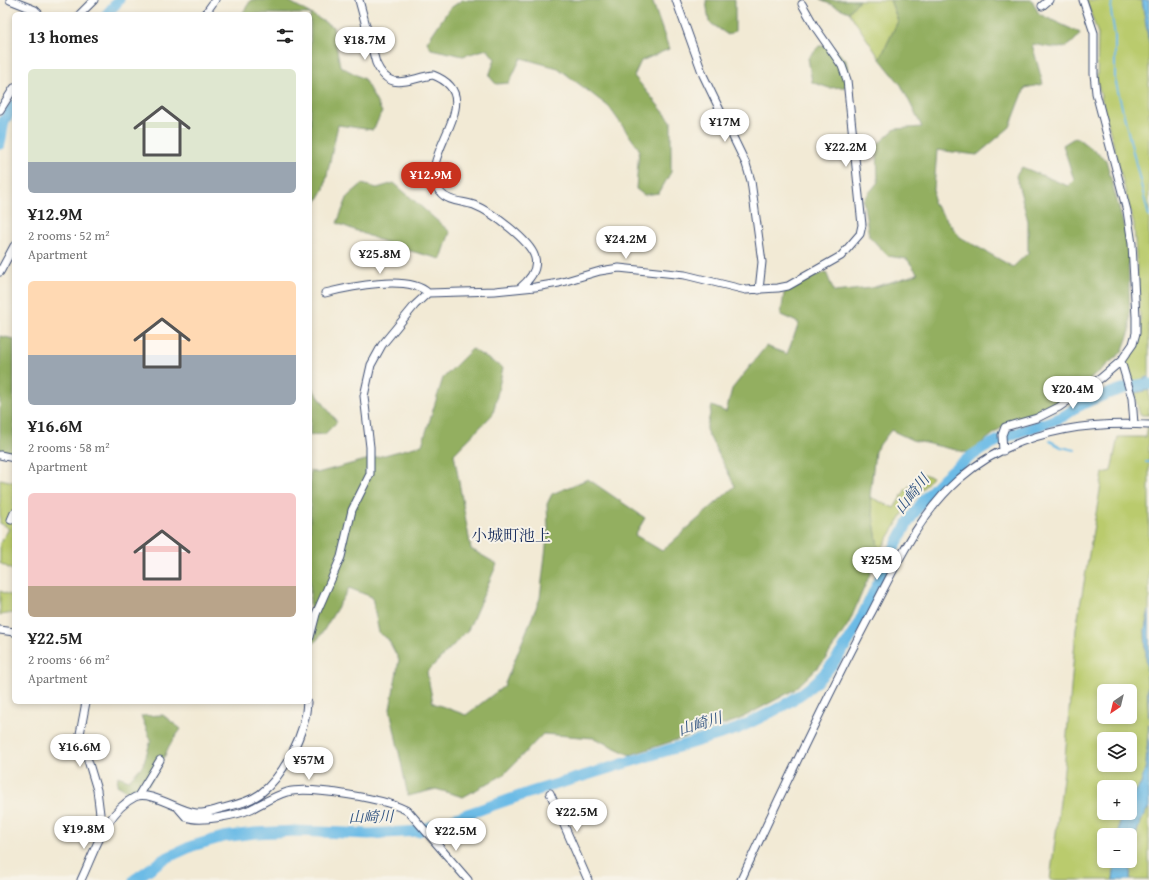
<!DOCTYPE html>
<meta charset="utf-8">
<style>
:root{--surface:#fff;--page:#f2f2f2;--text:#222;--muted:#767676;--accent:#c8321e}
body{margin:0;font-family:"Gentium Book Plus","Noto Serif JP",serif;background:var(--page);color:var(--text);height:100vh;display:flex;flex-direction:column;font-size:15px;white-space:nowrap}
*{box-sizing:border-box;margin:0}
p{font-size:13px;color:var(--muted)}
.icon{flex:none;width:22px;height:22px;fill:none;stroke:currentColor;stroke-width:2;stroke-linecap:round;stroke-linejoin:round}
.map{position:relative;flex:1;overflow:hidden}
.sheet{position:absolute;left:12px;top:12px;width:300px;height:692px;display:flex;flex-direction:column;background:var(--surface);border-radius:6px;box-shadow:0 2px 6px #0003}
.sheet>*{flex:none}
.needle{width:26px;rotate:215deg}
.controls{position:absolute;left:1097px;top:684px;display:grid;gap:8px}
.controls a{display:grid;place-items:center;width:40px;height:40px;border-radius:6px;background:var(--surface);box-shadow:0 2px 6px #0003;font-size:20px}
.price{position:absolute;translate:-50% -34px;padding:0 9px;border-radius:14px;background:#fff;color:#222;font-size:13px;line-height:26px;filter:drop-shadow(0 1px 2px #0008)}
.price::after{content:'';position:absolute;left:50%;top:24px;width:12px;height:9px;margin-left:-6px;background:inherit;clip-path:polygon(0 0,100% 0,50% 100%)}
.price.selected{background:var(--accent);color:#fff}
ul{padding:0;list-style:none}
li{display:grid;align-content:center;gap:8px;height:212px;padding:0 16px}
li span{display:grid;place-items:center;height:124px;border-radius:6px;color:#555}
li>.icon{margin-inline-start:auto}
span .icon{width:72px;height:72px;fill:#fffc;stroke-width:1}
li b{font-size:17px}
h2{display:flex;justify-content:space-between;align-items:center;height:48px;padding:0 16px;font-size:17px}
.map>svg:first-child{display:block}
</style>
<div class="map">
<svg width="1149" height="880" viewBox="0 0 1149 880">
<rect width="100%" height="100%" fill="#f7f3e8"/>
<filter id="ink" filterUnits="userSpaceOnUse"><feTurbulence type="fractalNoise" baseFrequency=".025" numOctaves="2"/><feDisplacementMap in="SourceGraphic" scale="8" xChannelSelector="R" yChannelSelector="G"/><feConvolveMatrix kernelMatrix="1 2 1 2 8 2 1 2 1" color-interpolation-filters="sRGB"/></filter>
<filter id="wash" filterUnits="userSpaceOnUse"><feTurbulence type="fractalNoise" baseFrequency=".012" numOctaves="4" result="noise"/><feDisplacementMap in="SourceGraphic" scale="16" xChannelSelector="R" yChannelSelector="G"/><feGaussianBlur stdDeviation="0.9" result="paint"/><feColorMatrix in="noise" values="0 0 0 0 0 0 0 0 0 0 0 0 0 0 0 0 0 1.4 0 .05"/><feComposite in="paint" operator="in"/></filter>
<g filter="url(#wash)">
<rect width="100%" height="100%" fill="#f2ead5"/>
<path fill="#bacb6d" stroke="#6a7d66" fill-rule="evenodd" d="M 859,0 L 890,0 L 898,21 L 880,59 L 849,12 Z
M 1086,0 L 1142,0 L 1149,43 L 1149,377 L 1131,383 L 1124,363 L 1138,348 L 1141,333 L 1134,225 L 1097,81 L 1098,34 Z
M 1149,390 L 1149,415 L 1140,415 L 1134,393 Z
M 1149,419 L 1149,610 L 1145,629 L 1149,724 L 1146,766 L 1141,784 L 1130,800 L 1130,787 L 1104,787 L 1104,813 L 1122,813 L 1120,818 L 1118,835 L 1104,835 L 1104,861 L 1115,861 L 1113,880 L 1050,880 L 1064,770 L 1076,629 L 1103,473 L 1111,471 L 1118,437 L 1146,437 ZM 1104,691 L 1130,691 L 1130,717 L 1104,717 ZM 1104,739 L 1130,739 L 1130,765 L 1104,765 Z
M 923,474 L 932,477 L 904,512 L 879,553 L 870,497 L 894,508 L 906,489 Z
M 0,479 L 14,482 L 14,613 L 0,615 L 0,591 L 13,596 L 14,571 L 0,563 L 0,543 L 9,529 L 0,523 Z
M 1149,807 L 1149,880 L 1130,880 C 1131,854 1134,829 1149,807 Z"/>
<path fill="#93af60" stroke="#576f5f" d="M 251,0 L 287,0 L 333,27 L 340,66 L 364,79 L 382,112 L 373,130 L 338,125 L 324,189 L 311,211 L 310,14 L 242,14 Z
M 462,0 L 652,0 L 669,49 L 641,61 L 634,76 L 671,121 L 671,172 L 659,193 L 644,195 L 636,189 L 639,149 L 609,107 L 558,68 L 521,58 L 509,83 L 496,84 L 489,76 L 495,59 L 487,49 L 463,56 L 431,49 L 427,42 L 449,9 Z
M 706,0 L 735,0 L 735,31 L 728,35 L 709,22 Z
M 820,0 L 859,0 L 849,12 Z
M 890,0 L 1032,0 L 1039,14 L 1080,33 C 1067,55 1053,47 1032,44 L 1043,84 L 1025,88 L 1010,127 L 977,155 L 937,150 L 933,202 L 960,237 L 1013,267 L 1028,253 L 1028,221 L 1016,176 L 1022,167 L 1068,186 L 1074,180 L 1063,145 L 1076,137 L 1106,160 L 1128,242 L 1130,331 L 1122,352 L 1082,386 L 1043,412 L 1001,428 L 969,453 L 912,440 L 891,430 L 875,451 L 870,497 L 879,553 L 849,623 L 824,661 L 794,690 L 738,720 L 630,755 L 594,738 L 543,734 L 503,775 L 463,797 L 436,789 L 408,796 L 390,709 L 399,660 L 388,639 L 379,633 L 372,597 L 349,588 L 321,635 L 310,648 L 310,470 L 317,473 L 422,445 L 443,378 L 472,349 L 503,368 L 493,414 L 454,454 L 471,549 L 497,564 L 468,630 L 427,672 L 433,703 L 466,715 L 504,686 L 540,598 L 548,529 L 547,504 L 552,494 L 588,479 L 645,518 L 635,535 L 662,551 L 735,486 L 706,430 L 712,406 L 726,412 L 732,389 L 766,346 L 787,354 L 799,323 L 781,315 L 784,293 L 801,281 L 826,272 L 834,292 L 871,288 L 918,274 L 907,259 L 888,256 L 869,236 L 863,200 L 878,182 L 877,145 L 895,129 L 922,127 L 901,85 L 880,59 L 898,21 Z
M 819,46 L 832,46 L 846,60 L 850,80 L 845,87 L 829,88 L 812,82 L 808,58 Z
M 394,183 L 450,232 L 441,259 L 399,248 L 337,223 L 348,196 L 362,184 L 377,188 Z
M 0,336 L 14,339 L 14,454 L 0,452 Z
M 310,385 L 337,422 L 325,434 L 310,435 Z
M 163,715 L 181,729 L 169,746 L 159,769 L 143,792 L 130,793 L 117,785 L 118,776 L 129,780 L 143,765 L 151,740 L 141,716 Z"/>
<path fill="#6cbbe6" stroke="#4475a2" d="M 1142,0 L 1149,0 L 1149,43 Z
M 1149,377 L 1149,390 L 1134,393 L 1131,383 Z
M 1149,610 L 1149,721 L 1145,629 Z
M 1149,724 L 1149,807 C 1134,829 1131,854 1130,880 L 1113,880 L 1115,861 L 1130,861 L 1130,835 L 1118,835 L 1120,818 L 1122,813 L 1130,813 L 1130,800 L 1141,784 L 1146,766 Z"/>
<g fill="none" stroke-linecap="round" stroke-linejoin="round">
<path stroke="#6cbbe6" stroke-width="2" d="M 1112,0 L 1111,11 L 1115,36 L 1115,79 L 1149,217
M 1050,441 L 1061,447 L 1075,450
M 1146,462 L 1149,462"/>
<path stroke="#6cbbe6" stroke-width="11" d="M 107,14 L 119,0
M 0,144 L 4,121 L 14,105
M 134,880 L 164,859 L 192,846 L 223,837 L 255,833 L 296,831 L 369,834 L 418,831 L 531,792 L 737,729 C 764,716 795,702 817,681 C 872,630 882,541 936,486 C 956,465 984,445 1011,435 C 1028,428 1045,424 1062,417 C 1068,414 1072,410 1077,407 C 1092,399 1133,383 1149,384"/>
</g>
</g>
<g filter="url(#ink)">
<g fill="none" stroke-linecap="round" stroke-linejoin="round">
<defs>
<path id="minor" d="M 10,0 L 35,10 L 39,14
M 359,0 L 376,63 C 390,94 409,78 433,75 C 493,98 412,157 440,192 C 448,202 462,201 474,205 C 487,210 499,219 510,228 C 533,247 549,264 520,288
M 676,0 L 703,75 L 746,164 L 751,181 L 762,262 L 759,290
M 1042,6 L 1049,0
M 80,14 L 94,0
M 205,14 L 215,0
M 0,110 L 14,88
M 0,272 L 14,246
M 325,293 C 349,287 409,274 428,293
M 1121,361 L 1132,398 L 1134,424
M 1003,451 L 1002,435 L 1005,427 L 1037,418 L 1059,407 L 1101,378 L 1121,361 L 1133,344 L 1136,333 L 1136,317 L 1132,244 L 1127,211 L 1096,93 L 1094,74 L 1094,33 L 1083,0
M 0,455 L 14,458
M 11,520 L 14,513
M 0,630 L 14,632
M 310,637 L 316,614 L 341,557 L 352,510 L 370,474 L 370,447 L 364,396 L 371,365 L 382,345 L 415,305 L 428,293 L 495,291 L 535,287 L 559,283 L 600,271 L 619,268 L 685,275 L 746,290 L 778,288 L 788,286 L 841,256 L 860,234 L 862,225 L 847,80 L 842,66 L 815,27 L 802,4
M 86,702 L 80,734 L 97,790 L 101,822 L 105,829
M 550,793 L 588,880
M 138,796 L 160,760
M 179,809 L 186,817 C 200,823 238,815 251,809 C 263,803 274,796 287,792 C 309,786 390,799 409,812 L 468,880
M 81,880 C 94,853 106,811 135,797 C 150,790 179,811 196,813 C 205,814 214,810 223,808 C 235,805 249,802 260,794 C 284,776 306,732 307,702
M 741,880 C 782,791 824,703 869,617 C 895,568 917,516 959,479 C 1012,433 1081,421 1149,425"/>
</defs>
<use href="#minor" stroke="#3b4b70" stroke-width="9"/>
<use href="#minor" stroke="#fff" stroke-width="7"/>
</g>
</g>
<g text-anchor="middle" stroke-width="4" stroke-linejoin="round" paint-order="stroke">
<g font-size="15" font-style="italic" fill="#2f5280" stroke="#f7f3e8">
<text transform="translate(912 494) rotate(-51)" y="5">山崎川</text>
<text transform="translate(700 724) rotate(-17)" y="5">山崎川</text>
<text transform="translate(371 817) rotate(-1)" y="5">山崎川</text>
</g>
<g font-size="16" fill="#1b2f5e" stroke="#f7f3e8">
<text x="511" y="541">小城町池上</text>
</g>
</g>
</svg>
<div class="controls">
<a><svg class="needle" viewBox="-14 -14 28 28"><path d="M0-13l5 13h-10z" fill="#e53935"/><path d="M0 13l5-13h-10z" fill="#767676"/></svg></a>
<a><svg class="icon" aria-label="layers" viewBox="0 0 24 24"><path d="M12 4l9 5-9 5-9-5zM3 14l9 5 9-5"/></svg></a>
<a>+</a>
<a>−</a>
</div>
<b class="price" style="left:365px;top:61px">¥18.7M</b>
<b class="price" style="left:725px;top:143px">¥17M</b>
<b class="price" style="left:846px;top:168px">¥22.2M</b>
<b class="price selected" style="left:431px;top:196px">¥12.9M</b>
<b class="price" style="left:626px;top:260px">¥24.2M</b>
<b class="price" style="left:380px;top:275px">¥25.8M</b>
<b class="price" style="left:1073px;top:410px">¥20.4M</b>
<b class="price" style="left:877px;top:581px">¥25M</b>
<b class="price" style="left:80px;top:768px">¥16.6M</b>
<b class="price" style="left:309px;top:781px">¥57M</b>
<b class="price" style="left:577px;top:833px">¥22.5M</b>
<b class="price" style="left:84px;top:850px">¥19.8M</b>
<b class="price" style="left:456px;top:852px">¥22.5M</b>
<section class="sheet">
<h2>13 homes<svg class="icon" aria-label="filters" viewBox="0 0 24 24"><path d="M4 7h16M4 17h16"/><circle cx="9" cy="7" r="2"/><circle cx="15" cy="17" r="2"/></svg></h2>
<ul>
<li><span style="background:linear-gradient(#dfe7d0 75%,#9aa5b1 0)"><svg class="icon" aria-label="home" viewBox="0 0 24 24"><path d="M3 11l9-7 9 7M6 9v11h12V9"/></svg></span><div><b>¥12.9M</b><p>2 rooms · 52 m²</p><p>Apartment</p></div></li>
<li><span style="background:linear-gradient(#ffd9b3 60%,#9aa5b1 0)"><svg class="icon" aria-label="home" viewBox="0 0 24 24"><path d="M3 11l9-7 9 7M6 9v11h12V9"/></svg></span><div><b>¥16.6M</b><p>2 rooms · 58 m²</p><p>Apartment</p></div></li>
<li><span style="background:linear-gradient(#f6c9c9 75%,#b9a48a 0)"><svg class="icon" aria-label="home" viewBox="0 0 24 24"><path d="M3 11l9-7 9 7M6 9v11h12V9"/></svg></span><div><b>¥22.5M</b><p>2 rooms · 66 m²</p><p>Apartment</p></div></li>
</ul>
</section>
</div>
